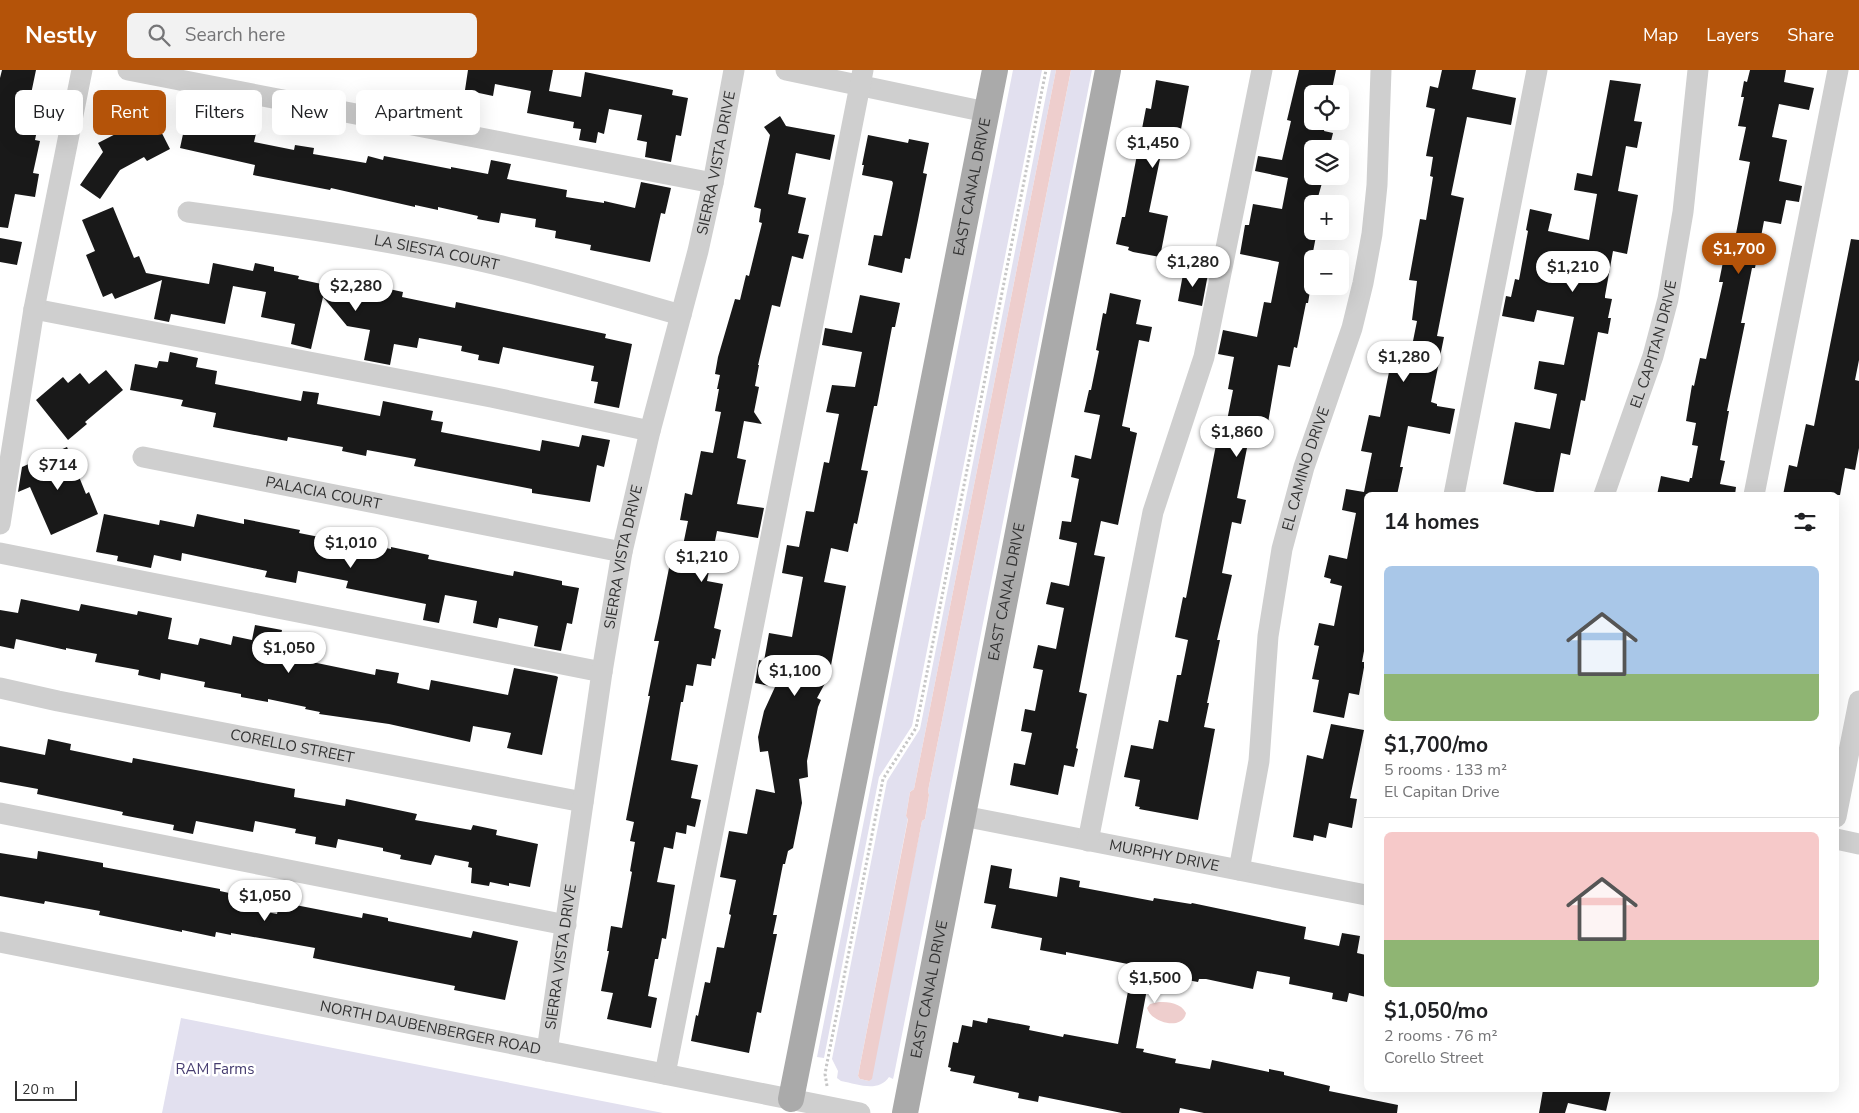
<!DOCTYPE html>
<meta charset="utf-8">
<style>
:root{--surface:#fff;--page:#f2f2f2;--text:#202124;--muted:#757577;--line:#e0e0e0;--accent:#b45309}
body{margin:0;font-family:"Nunito Sans",sans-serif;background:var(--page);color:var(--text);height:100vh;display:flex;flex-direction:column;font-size:19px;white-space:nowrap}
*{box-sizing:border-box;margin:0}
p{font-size:16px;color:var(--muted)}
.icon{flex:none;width:28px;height:28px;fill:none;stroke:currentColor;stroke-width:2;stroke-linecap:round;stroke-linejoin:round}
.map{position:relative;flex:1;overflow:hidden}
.details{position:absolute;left:1364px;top:422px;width:475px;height:600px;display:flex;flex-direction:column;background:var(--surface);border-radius:8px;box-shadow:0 5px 20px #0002}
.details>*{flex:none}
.guide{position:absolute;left:15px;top:20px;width:475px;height:45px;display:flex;gap:10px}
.fabs{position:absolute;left:1304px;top:15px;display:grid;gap:10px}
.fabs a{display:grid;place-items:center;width:45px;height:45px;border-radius:8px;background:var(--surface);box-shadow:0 5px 20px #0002;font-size:25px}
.scale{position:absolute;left:15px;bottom:12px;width:62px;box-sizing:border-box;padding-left:5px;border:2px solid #323232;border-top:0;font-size:14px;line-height:18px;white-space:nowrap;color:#323232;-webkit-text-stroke:4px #fff;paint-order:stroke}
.price{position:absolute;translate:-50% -42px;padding:0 11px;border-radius:18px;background:#fff;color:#222;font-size:16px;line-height:32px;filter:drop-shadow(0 1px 2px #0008)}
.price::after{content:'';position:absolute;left:50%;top:30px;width:15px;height:11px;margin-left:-8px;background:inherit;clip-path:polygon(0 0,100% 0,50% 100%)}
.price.current{background:var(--accent);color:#fff}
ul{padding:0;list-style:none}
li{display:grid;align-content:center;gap:10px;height:265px;padding:0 20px}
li+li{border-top:1px solid var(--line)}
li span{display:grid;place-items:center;height:155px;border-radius:8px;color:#555}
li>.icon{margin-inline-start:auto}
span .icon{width:90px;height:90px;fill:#fffc;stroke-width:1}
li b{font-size:21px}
h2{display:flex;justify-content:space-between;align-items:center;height:60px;padding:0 20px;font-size:21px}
.chip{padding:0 18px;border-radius:8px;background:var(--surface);box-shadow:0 5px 20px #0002;font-size:18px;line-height:45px}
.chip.current{background:var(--accent);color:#fff}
header{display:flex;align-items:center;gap:30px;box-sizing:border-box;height:70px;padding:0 25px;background:var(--accent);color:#fff}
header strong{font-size:24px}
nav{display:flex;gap:28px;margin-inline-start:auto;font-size:18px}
.search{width:350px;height:45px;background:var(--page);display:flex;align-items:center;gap:12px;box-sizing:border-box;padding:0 18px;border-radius:8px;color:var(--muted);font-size:19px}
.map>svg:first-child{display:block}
</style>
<header>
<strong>Nestly</strong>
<div class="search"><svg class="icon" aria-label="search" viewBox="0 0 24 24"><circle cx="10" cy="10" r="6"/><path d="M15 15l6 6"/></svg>Search here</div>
<nav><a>Map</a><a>Layers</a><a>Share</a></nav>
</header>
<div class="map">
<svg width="1859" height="1043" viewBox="0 0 1859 1043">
<rect width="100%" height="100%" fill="#fff"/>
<path fill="#e2e0ef" d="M 1013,0 L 1042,0 L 912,656 L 879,707 L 824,988 L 817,987 Z
M 1051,0 L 1056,0 L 914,719 L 910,722 L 906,746 L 908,748 L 858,1006 L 860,1009 L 869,1011 L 922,751 L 925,749 L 929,725 L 928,721 L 1071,0 L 1092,0 L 894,1005 L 893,1009 L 889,1007 C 878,1023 858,1014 841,1011 L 837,1008 L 838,1001 L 832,989 L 887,711 L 920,659 Z
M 181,948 L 663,1043 L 664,1043 L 162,1043 Z"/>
<path fill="#eececd" d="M 1056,0 L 1071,0 L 928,721 L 929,725 L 925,749 L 922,751 L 872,1009 L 869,1011 L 860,1009 L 858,1006 L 908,749 L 906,746 L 910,722 L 914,719 Z
M 1159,932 C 1169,932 1181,933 1186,943 C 1183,961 1151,953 1147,938 L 1150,934 Z"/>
<path fill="#191919" d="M 2,0 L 36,0 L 26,48 L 39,51 L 35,70 L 40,71 L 33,103 L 39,104 L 35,127 L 15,124 L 8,158 L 0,157 L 0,8 Z
M 468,0 L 553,0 L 549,21 L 581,27 L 585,2 L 673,20 L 672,25 L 688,28 L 681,66 L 676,65 L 671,92 L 645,87 L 647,72 L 637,70 L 642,45 L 609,39 L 604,64 L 598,62 L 596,73 L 579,70 L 581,59 L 573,58 L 574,52 L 527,43 L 531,21 L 495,14 L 493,26 L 465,20 Z
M 1299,0 L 1336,0 L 1331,24 L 1312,24 L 1312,51 L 1326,51 L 1324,61 L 1333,63 L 1329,79 L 1312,79 L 1312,106 L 1324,106 L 1316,134 L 1312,134 L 1311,161 L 1317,161 L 1308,208 L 1312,209 L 1308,233 L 1306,233 L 1297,278 L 1294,277 L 1290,297 L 1278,295 L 1264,376 L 1248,373 L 1237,428 L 1246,430 L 1241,454 L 1232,452 L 1222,503 L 1232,505 L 1217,570 L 1220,570 L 1207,633 L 1209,633 L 1204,657 L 1215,659 L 1198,750 L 1139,739 L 1140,737 L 1135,736 L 1140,710 L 1124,707 L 1131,675 L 1153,679 L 1159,650 L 1168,652 L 1177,605 L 1181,605 L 1188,570 L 1175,567 L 1183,527 L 1186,528 L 1216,375 L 1222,376 L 1233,320 L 1228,319 L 1234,287 L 1218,284 L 1223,260 L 1257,267 L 1264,232 L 1271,233 L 1279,192 L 1240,184 L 1245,155 L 1249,155 L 1253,134 L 1282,139 L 1288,108 L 1255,101 L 1258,86 L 1282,90 L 1291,51 L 1287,50 Z
M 1442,0 L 1476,0 L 1472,19 L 1516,28 L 1511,55 L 1467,47 L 1451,125 L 1464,128 L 1437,266 L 1444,267 L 1431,332 L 1437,334 L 1437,336 L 1455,339 L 1450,364 L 1408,356 L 1400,397 L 1403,397 L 1397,425 L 1366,425 L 1366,570 L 1362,592 L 1365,592 L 1359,625 L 1349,623 L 1344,648 L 1313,642 L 1319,610 L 1312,609 L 1319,576 L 1314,575 L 1319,553 L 1334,556 L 1342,516 L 1330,513 L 1331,509 L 1324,507 L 1329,485 L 1347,489 L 1356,443 L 1342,440 L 1346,419 L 1364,422 L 1372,383 L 1361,381 L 1369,345 L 1380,347 L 1391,292 L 1408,296 L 1417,251 L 1412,250 L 1417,211 L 1409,210 L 1420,149 L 1426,150 L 1433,107 L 1430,106 L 1433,87 L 1426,86 L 1435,39 L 1426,37 L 1430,16 L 1438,18 Z
M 1750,0 L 1786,0 L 1784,12 L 1814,18 L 1809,40 L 1779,34 L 1772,67 L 1787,70 L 1779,111 L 1802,116 L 1799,132 L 1786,130 L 1781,154 L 1764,151 L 1755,198 L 1752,198 L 1741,253 L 1745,253 L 1727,341 L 1729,341 L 1720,390 L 1725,391 L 1720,414 L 1736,417 L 1735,425 L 1657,425 L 1661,406 L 1689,412 L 1690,408 L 1692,408 L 1698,376 L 1692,375 L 1696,353 L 1686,351 L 1692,315 L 1694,316 L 1700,288 L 1706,289 L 1723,212 L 1719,212 L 1726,177 L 1733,179 L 1750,92 L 1739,90 L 1746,57 L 1738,56 L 1744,27 L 1741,27 L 1744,11 L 1747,12 Z
M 1156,10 L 1189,16 L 1176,86 L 1161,84 L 1149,142 L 1168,146 L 1160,187 L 1133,182 L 1128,180 L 1129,177 L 1116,174 L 1122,147 L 1125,147 L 1146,38 L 1151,39 Z
M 1610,10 L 1641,14 L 1634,51 L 1642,52 L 1637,78 L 1626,76 L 1618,121 L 1638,125 L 1627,184 L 1613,181 L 1605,226 L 1605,228 L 1612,229 L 1608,248 L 1611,248 L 1608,264 L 1598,262 L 1585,331 L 1581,330 L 1570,385 L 1561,383 L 1553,425 L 1549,425 L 1503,414 L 1515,352 L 1550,359 L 1557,324 L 1534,319 L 1539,291 L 1564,295 L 1574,247 L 1537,240 L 1534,252 L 1502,246 L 1506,226 L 1511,227 L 1515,209 L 1519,210 L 1528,161 L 1526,160 L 1530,139 L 1552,144 L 1548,161 L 1589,170 L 1597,124 L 1574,120 L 1577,103 L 1592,106 Z
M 147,34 L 170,79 L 147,91 L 144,87 L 120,100 L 100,129 L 80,115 L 103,82 L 98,73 L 135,54 L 129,43 Z
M 188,41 L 258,55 L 254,72 L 294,80 L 295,75 L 314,78 L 313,84 L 366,93 L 368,86 L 383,90 L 384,86 L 451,99 L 451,97 L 488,104 L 491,90 L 511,94 L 507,109 L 567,120 L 566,127 L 604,133 L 604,131 L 635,138 L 641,112 L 671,118 L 665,144 L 661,143 L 650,192 L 590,180 L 591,175 L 555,168 L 556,161 L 535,157 L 536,149 L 501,143 L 499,153 L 477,149 L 478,146 L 438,137 L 438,140 L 415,135 L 415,137 L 331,118 L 330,120 L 253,105 L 255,95 L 180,78 Z
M 780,46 L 786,56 L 835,65 L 830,90 L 796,83 L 788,124 L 806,128 L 798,163 L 809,165 L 803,189 L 792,186 L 780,237 L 772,235 L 758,295 L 759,295 L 755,316 L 759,317 L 754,342 L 762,354 L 744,351 L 737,388 L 746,390 L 737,434 L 764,438 L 758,468 L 717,461 L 707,511 L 723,514 L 714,558 L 721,560 L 715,589 L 712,588 L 711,596 L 697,594 L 693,616 L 686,615 L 683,632 L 681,632 L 671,690 L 698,695 L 691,728 L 701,730 L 695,757 L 687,755 L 686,764 L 676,762 L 673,779 L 664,777 L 657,812 L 675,815 L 666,869 L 662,868 L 658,889 L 655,889 L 648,926 L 657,928 L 651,958 L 607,949 L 613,923 L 601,921 L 609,881 L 607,881 L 611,856 L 622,858 L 632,802 L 630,801 L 635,772 L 630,771 L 634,752 L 626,750 L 650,626 L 648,626 L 659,571 L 654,571 L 659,548 L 671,488 L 680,490 L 688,451 L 680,450 L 685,423 L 692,425 L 701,381 L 713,383 L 721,342 L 715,341 L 719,319 L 717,319 L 720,305 L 715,304 L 718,287 L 735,229 L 740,230 L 746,205 L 749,206 L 762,153 L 759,152 L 761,139 L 754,137 L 770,65 L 764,57 Z
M 868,65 L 908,73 L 909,69 L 929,73 L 923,103 L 927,104 L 918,150 L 910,189 L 905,188 L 902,203 L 868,195 L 874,165 L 882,166 L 893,113 L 892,111 L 862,105 L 864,95 L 862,95 Z
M 113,137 L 134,188 L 139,186 L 146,203 L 209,214 L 213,193 L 253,201 L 255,193 L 274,197 L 274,201 L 299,206 L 298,209 L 331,216 L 332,213 L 351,217 L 352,211 L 403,222 L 402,227 L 455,238 L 456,232 L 606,264 L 605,268 L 632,274 L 619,338 L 594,333 L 598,312 L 591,311 L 594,296 L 503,277 L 499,294 L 478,290 L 479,285 L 461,281 L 462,276 L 419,268 L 417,278 L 394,274 L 390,295 L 364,290 L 370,260 L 347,256 L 323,227 L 311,279 L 291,274 L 295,254 L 261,247 L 266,222 L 233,216 L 225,254 L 171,244 L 169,252 L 154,249 L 162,210 L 115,229 L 112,223 L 103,227 L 86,185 L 95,181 L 82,150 Z
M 0,168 L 22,172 L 17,195 L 0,192 Z
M 1851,169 L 1859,170 L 1859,290 L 1855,310 L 1859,311 L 1859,378 L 1855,400 L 1845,398 L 1840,425 L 1783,425 L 1789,395 L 1797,397 L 1806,354 L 1814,356 Z
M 1184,199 L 1208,204 L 1202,236 L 1178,231 Z
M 1110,223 L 1141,230 L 1136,254 L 1152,257 L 1149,272 L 1139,270 L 1122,356 L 1130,358 L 1130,361 L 1137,363 L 1118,455 L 1101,451 L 1094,485 L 1105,487 L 1079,622 L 1087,624 L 1076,678 L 1078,679 L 1074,697 L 1064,695 L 1058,725 L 1010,715 L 1014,693 L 1025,695 L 1032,663 L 1021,661 L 1025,639 L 1035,641 L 1043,600 L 1033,598 L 1038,575 L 1056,579 L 1064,538 L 1046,534 L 1051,512 L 1069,516 L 1077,473 L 1059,469 L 1062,451 L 1071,452 L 1079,409 L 1071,407 L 1075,385 L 1091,389 L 1100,345 L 1084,342 L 1089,320 L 1091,320 L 1099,281 L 1096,280 L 1103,243 L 1106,244 Z
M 860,225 L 900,233 L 895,257 L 892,257 L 877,336 L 874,336 L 861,400 L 868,401 L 857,454 L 854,453 L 848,482 L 831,478 L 824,512 L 846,516 L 829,606 L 817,628 L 821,630 L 818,637 L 807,691 L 808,707 L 799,709 L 802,733 L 793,778 L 788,781 L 785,794 L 783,794 L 773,845 L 777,845 L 773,864 L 777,864 L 761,943 L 757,942 L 749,983 L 691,971 L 696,945 L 698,946 L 705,912 L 710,913 L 717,877 L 724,878 L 731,845 L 729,844 L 736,810 L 720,807 L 729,761 L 747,764 L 756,719 L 775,723 L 768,681 L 760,682 L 758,667 L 764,641 L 775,617 L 755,613 L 759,590 L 764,591 L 769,563 L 792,567 L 803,507 L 782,503 L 787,475 L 799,477 L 806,441 L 814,442 L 824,392 L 829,393 L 839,344 L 826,342 L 832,315 L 855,317 L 862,282 L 822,275 L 825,258 L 852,263 Z
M 170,282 L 198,288 L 196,297 L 217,301 L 215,314 L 301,331 L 303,321 L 319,323 L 317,334 L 380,346 L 383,331 L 433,341 L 431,350 L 443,352 L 441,362 L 540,381 L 542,370 L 579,377 L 582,365 L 610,370 L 604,397 L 597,395 L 590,432 L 532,423 L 532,419 L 414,396 L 416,389 L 367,380 L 366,386 L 342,381 L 343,377 L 288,367 L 287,371 L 213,357 L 216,343 L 181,336 L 183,330 L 130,320 L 135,294 L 157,298 L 159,291 L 168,292 Z
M 106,300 L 123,320 L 85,352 L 87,354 L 68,370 L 36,330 L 63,307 L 68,313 L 80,303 L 89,314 Z
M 67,377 L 86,424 L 89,422 L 98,444 L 51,465 L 30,417 L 18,422 L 22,397 Z
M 104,444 L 159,455 L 160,450 L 194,457 L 197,444 L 244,454 L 244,449 L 300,460 L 299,463 L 355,474 L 356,472 L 391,479 L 391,477 L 429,485 L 428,489 L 513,506 L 514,501 L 562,511 L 562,515 L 579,518 L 572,554 L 567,553 L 561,581 L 534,576 L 538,556 L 499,548 L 497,558 L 473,553 L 477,531 L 445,525 L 439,553 L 423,550 L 426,534 L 346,518 L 348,511 L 298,501 L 296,513 L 265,507 L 267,501 L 182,483 L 181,491 L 154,485 L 151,498 L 117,491 L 118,486 L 96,482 Z
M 21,529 L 79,541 L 81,534 L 137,545 L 138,541 L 172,548 L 168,569 L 198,575 L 200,568 L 231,575 L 233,566 L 252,570 L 255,555 L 282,560 L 281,565 L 316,572 L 312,592 L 375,605 L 376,599 L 399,603 L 397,613 L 429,620 L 431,610 L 508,625 L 514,598 L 556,606 L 558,607 L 542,685 L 507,678 L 511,663 L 473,656 L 470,672 L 389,654 L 319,644 L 320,642 L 305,639 L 306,637 L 268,629 L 268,632 L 241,627 L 241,624 L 204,617 L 205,612 L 161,603 L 160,610 L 138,605 L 139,600 L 95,592 L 97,584 L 66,578 L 66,580 L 16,569 L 14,579 L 0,576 L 0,540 L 18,543 Z
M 1331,654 L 1364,660 L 1350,728 L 1357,729 L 1352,758 L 1329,753 L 1326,768 L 1314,765 L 1313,771 L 1293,767 L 1307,685 L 1323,689 Z
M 48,669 L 71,674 L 70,680 L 132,693 L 133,688 L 295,719 L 294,727 L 345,736 L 346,729 L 417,744 L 415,750 L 471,760 L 473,755 L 497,760 L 496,765 L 538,774 L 530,817 L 509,813 L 509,816 L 490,812 L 489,816 L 471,813 L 472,798 L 468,797 L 469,792 L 435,785 L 431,795 L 400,789 L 401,785 L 383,781 L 383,778 L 338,769 L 336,778 L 315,774 L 316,767 L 295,763 L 296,759 L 255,751 L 253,762 L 196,751 L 193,764 L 173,760 L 174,755 L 122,745 L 123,742 L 37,724 L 38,719 L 0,712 L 0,676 L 45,685 Z
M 38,781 L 103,793 L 103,797 L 220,819 L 220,821 L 243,826 L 241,837 L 277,844 L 280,832 L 362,848 L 363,843 L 388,848 L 388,851 L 471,868 L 473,861 L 518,871 L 505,930 L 454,920 L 455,916 L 313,888 L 315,878 L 231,863 L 231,865 L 216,862 L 215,867 L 182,860 L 182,862 L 99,845 L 100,841 L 45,831 L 44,834 L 0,826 L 0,783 L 37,789 Z
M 991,795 L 1012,799 L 1009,818 L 1057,827 L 1060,807 L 1080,811 L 1079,817 L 1153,831 L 1154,828 L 1191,834 L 1192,833 L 1306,857 L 1304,869 L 1339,876 L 1342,863 L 1360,866 L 1357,883 L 1366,885 L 1366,927 L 1349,923 L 1347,932 L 1332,929 L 1333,923 L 1289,914 L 1290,907 L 1257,901 L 1253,919 L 1206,909 L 1199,909 L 1198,912 L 1150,903 L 1136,978 L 1144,979 L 1143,982 L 1176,989 L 1175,993 L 1210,999 L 1212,990 L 1269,1002 L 1269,999 L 1284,1002 L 1284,1005 L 1330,1016 L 1329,1021 L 1398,1035 L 1397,1043 L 1204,1043 L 1180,1038 L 1179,1043 L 1122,1043 L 1039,1026 L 1038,1032 L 1018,1028 L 1019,1023 L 973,1013 L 975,1006 L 950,1001 L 951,998 L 948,997 L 953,972 L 958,973 L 962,955 L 972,957 L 973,950 L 987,953 L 988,948 L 1030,956 L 1029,960 L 1063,967 L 1064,964 L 1118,974 L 1133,895 L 1066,882 L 1066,885 L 1040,880 L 1042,868 L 991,858 L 996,835 L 984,833 Z
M 1543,1020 L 1611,1020 L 1606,1041 L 1568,1033 L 1565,1043 L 1539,1043 Z"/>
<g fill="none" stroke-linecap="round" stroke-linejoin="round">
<path stroke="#c6c6c6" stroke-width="3" stroke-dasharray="2.5 2.5" stroke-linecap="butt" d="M 827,1016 L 825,1004 L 827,993 L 883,709 L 916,658 L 1046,0"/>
<g stroke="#cfcfcf" stroke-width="21">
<path d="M 128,0 L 713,113"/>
<path d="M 786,0 L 986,42"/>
<path id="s1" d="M 188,142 C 278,154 368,167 458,186 C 533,202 607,224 681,245"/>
<path d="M 34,239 L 491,327 L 650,361"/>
<path id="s2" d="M 143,387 L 622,482"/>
<path d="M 1454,425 L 1537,0"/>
<path id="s3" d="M 1604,425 L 1653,286 L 1668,229 L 1683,142 L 1698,0"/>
<path d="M 1754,425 L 1838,0"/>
<path d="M 0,454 L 34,239 L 82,0"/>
<path d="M 0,483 L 602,602"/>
<path id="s4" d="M 0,618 L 58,631 L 583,732"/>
<path d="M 0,743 L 566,855"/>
<path id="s5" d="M 963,746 L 1366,825"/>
<path d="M 1836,747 L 1859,631"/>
<path d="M 1836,769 L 1859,774"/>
<path d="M 1088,771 L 1153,442 L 1204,287 L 1262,0"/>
<path id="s6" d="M 1239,800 L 1259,691 L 1268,566 L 1282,479 L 1304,397 L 1352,258 L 1363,213 L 1372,164 L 1377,115 L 1381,0"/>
<path id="s7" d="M 0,872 L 860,1043"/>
<path id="s8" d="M 547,981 L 602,602 L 622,482 L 650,361 L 698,181 L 713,113 L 734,0"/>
<path d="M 665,1004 L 863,0"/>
</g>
<g stroke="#aaa" stroke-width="26">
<path id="s9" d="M 791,1029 L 995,0"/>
<path id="s10" d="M 905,1043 L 1108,0"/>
</g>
</g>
<g text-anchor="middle" stroke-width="5" stroke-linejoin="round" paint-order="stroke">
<g font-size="15" fill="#323232" stroke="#fff">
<text dy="5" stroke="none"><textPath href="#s8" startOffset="905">SIERRA VISTA DRIVE</textPath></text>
<text dy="5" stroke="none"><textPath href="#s9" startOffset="930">EAST CANAL DRIVE</textPath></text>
<text dy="5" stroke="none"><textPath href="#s1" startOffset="252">LA SIESTA COURT</textPath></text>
<text dy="5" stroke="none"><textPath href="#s3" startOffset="159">EL CAPITAN DRIVE</textPath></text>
<text dy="5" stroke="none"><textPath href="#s6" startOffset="408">EL CAMINO DRIVE</textPath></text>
<text dy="5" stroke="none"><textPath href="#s2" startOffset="184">PALACIA COURT</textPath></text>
<text dy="5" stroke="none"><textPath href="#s8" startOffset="500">SIERRA VISTA DRIVE</textPath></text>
<text dy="5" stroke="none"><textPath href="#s10" startOffset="531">EAST CANAL DRIVE</textPath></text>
<text dy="5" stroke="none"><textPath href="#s4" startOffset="298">CORELLO STREET</textPath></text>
<text dy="5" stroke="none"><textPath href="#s5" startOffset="205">MURPHY DRIVE</textPath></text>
<text dy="5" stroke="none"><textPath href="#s8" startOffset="95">SIERRA VISTA DRIVE</textPath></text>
<text dy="5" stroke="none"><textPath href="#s10" startOffset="126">EAST CANAL DRIVE</textPath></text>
<text dy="5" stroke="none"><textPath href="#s7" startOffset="439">NORTH DAUBENBERGER ROAD</textPath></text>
</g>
<g font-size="15" fill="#463d70" stroke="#fff">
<text x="215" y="1004">RAM Farms</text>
</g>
</g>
</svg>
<div class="fabs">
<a><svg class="icon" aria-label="locate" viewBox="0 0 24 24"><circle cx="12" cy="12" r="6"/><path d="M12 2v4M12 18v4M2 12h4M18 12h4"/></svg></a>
<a><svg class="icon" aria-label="layers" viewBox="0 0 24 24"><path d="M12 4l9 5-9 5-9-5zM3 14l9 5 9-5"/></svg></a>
<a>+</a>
<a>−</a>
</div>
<div class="scale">20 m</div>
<b class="price" style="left:1153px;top:99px">$1,450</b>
<b class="price current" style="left:1739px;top:205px">$1,700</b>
<b class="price" style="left:1193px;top:218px">$1,280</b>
<b class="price" style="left:1573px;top:223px">$1,210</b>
<b class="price" style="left:356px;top:242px">$2,280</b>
<b class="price" style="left:1404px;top:313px">$1,280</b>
<b class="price" style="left:1237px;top:388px">$1,860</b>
<b class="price" style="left:58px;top:421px">$714</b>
<b class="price" style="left:351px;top:499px">$1,010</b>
<b class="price" style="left:702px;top:513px">$1,210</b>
<b class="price" style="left:289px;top:604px">$1,050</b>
<b class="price" style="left:795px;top:627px">$1,100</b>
<b class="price" style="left:265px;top:852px">$1,050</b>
<b class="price" style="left:1155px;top:934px">$1,500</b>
<div class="guide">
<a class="chip">Buy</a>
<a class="chip current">Rent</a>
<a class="chip">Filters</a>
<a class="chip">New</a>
<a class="chip">Apartment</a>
</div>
<section class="details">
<h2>14 homes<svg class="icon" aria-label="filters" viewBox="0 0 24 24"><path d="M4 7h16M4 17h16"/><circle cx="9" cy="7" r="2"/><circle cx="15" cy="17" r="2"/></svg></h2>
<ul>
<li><span style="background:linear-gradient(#a9c7e8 70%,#8fb573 0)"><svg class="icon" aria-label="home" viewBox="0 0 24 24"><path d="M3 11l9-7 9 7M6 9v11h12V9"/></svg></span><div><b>$1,700/mo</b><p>5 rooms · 133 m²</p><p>El Capitan Drive</p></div></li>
<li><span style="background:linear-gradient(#f6c9c9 70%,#8fb573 0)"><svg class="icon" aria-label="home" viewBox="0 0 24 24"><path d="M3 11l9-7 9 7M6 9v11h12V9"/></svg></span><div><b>$1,050/mo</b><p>2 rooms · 76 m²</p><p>Corello Street</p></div></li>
</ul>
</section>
</div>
